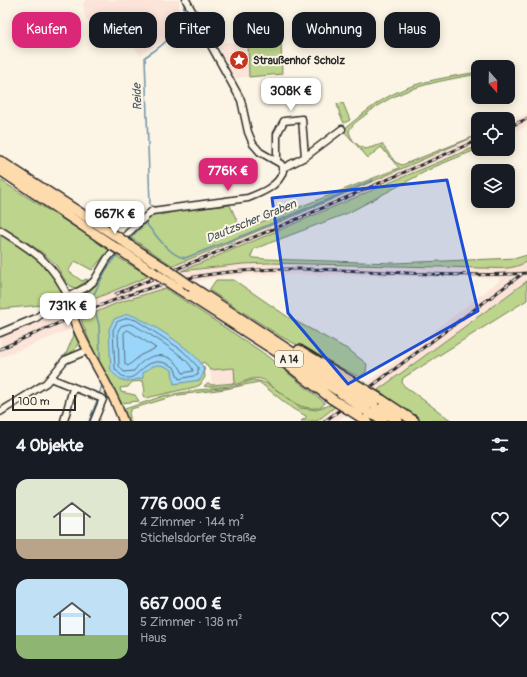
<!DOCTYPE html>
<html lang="de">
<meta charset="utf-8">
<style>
:root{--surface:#171b24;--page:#20242c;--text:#f1f3f6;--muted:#9ea1a6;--accent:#db2777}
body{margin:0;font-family:Pangolin,sans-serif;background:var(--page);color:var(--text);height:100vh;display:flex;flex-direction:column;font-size:15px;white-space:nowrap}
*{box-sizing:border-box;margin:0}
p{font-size:13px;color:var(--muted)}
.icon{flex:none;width:22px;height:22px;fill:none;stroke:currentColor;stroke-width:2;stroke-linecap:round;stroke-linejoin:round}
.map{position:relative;height:421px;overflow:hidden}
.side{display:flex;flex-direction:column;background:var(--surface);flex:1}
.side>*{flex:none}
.hud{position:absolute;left:12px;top:12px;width:503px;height:36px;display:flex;gap:8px}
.needle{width:26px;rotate:160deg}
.fabs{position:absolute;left:471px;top:60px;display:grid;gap:8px}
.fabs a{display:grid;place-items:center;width:44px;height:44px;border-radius:8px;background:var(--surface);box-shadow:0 2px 10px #0003;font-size:20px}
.scale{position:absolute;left:12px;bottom:10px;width:64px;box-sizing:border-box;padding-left:4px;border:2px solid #2b2b2b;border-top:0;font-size:11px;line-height:14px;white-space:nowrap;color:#2b2b2b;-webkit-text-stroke:3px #fcf5e5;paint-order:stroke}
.price{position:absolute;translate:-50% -34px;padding:0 9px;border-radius:8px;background:#fff;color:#222;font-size:13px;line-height:26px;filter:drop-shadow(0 1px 2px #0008)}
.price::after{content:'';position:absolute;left:50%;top:24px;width:12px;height:9px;margin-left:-6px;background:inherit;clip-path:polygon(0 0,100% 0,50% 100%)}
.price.current{background:var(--accent);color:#fff}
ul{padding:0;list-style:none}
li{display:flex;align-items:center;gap:12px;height:100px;padding:0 16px}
li span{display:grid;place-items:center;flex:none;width:112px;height:80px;border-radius:12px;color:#555}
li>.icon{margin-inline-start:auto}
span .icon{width:48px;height:48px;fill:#fffc;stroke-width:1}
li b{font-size:17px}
h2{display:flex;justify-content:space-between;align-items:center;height:48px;padding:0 16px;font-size:17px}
.tag{padding:0 14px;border-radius:12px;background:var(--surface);box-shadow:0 2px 10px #0003;font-size:14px;line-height:36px}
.tag.current{background:var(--accent);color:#fff}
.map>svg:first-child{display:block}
</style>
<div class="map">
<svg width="527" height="421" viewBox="0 0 527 421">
<rect width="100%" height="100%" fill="#fcf5e5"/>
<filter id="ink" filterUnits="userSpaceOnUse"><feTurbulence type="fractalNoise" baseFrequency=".025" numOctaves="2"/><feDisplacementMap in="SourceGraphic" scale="8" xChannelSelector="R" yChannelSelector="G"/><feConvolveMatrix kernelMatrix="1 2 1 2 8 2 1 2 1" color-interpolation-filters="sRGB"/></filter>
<g filter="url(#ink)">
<path fill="#fce4d9" d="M 86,0 L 179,0 L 179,22 L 174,26 L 166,40 L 140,55 L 127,39 L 105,26 L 85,19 L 83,4 Z
M 224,42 L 248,44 L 249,77 L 234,78 L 218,45 Z
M 527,114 L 527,126 L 508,134 L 508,122 Z
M 478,135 L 478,146 L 396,179 L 300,222 L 176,273 L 243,264 L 308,263 L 447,268 L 524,263 L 527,261 L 527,281 L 337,421 L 317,421 L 499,281 L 499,278 L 269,274 L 219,277 L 165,288 L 141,295 L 74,322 L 76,327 L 0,358 L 0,334 L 63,307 L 66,310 L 243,237 Z
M 234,368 L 236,383 L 212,385 L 210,370 Z"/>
<path fill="#bcd48b" stroke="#74805b" d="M 281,41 L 282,74 L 249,77 L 248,44 Z
M 478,72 L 478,74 C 435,82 399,87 364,116 C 359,120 352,124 349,131 C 350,139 358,147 366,149 L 382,144 L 395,162 L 402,165 L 478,135 L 294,216 L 173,266 L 131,238 L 151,216 L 159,213 L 161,215 L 177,211 L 230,205 L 241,230 L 399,168 L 381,147 L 368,158 L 343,130 C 359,117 376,102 395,93 C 421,80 450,77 478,72 Z
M 343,103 L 350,120 L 344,123 L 340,115 L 337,104 Z
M 478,146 L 478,149 L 434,167 L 348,213 L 254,249 L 251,256 L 254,258 L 265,259 L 394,263 L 517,258 L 527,255 L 527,261 C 514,271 496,268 481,268 L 269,263 L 243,264 L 181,271 C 281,231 378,186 478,146 Z
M 0,180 L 110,249 L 92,270 L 75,261 L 68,271 L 82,281 L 86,279 L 88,280 L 76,288 C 65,287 61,270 54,263 C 39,248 18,237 0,226 Z
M 0,233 C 16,243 67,275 62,297 L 49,306 L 42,305 L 0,309 Z
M 114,255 L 149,276 L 80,305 L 81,299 L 97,284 Z
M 216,280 L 234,280 L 288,317 L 349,350 L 367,364 L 366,372 L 359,377 L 280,336 L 209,290 Z
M 527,281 L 527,300 L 403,378 L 402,382 L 403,385 L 452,421 L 418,421 L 378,390 Z
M 165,288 L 262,352 L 325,403 L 317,410 L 300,408 L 264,380 C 252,375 245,383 233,385 C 225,387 213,388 204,386 L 208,383 L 212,385 L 235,383 L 234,368 L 210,370 L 204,362 L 200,364 L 137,318 L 146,370 L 158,363 L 204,367 L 205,377 L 200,385 L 195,387 L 146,398 L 143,396 L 143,392 L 145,391 L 143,381 L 132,382 L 128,387 L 120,388 L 121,392 L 135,395 L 139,401 L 121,403 L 94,353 L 81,319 L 117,303 Z
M 72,327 L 76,327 L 80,339 L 75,350 L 65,356 L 74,335 Z
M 252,380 C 283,381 290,421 333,404 L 336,406 L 317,421 L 301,421 L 306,418 L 306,416 L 293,409 L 259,382 L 225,389 L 178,395 L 131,409 L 129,413 L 131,421 L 126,421 L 124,412 L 125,409 L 163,396 L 196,390 L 233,387 Z"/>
<path fill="#9ad5fa" stroke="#6e91a7" d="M 128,314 C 144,318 194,350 202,365 C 205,371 203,375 200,380 L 174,384 L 172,370 C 158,362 155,364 143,373 L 143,378 C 126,382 124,384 111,371 L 109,329 L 114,319 Z"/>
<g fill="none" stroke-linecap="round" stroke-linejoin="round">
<path stroke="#576f7e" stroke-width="1" d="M 128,318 L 136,320 L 182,350 L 198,367 L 198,375 L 179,379 L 174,367 C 138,346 139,398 115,369 L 113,330 L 117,322 Z
M 129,324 L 134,325 C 147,333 191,358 193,371 L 183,373 C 172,350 148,350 134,371 L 124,372 L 119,366 L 118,331 L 121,326 Z
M 128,330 L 156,348 L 141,355 L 128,366 L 125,364 L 124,333 Z"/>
<path stroke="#6e91a7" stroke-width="1.5" d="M 154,207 L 150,205 L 145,57 C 169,42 180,31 185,2
M 146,222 L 148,226 C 157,236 170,256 185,258 L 254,231 L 373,180
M 128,240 L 155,213
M 92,301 L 92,298 L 106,270 L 118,253
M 95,310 L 99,325 L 100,359
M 99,395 L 102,385
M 89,421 L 98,398"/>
<defs>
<path id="minor" d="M 277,160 L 277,134 L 284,121 L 302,119 L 305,157
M 283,168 L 305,157 L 342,129
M 0,230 C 31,250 53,261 68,297
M 0,333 L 36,318 L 56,303 L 87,287 L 94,281 L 107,259 L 128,233 L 152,211 L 248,198 C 261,193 279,186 283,171 L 281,164 L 260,152 L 253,144 L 248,132 L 241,100 L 186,0
M 50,378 L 103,399 L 94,421
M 0,412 L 46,383 L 65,360 L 89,350
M 64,421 L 73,388"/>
<path id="major" d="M 68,297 C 74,339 110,380 123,421"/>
<path id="highway" d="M 0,161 L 119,238
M 0,170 L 113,246
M 129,245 L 163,267
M 123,252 L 153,272
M 192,287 L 347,388
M 179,289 L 341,393
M 299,350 L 354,383
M 284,362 L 332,399
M 382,400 L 414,421
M 374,405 L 398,421
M 367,411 L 383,421
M 359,416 L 367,421"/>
</defs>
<use href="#minor" stroke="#2b2b2b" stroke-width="9"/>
<use href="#major" stroke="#2b2b2b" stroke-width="11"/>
<use href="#highway" stroke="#2b2b2b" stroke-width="12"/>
<use href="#minor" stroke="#fcf5e5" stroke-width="6"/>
<use href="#major" stroke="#fedbac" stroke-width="8"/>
<use href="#highway" stroke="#fedbac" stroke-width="9"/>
<defs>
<path id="rail" d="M 508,127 L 527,119
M 116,294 L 295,220 L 478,140
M 0,349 C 69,319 138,284 213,274 C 316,260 423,281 527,273
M 325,421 L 522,274"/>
</defs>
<use href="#rail" stroke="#2b2b2b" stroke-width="3"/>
<use href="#rail" stroke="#fcf5e5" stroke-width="1.5" stroke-dasharray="4.5" stroke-linecap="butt"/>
<defs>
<path id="highway-bridge" d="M 119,238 L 129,245
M 113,246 L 123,252
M 163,267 L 192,287
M 153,272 L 179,289
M 354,383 L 382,400
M 347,388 L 374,405
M 341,393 L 367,411
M 332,399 L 359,416"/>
</defs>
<use href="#highway-bridge" stroke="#2b2b2b" stroke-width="12" stroke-linecap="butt"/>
<use href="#highway-bridge" stroke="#fedbac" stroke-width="9"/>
</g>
</g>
<path fill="#1d4ed8" fill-opacity="0.2" stroke="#1d4ed8" stroke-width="3" stroke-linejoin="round" d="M 447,180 L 478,311 L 348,384 L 288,313 L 272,198 Z"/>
<defs>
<symbol id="sight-disc" viewBox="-11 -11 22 22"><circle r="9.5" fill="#c8321e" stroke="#fcf5e5"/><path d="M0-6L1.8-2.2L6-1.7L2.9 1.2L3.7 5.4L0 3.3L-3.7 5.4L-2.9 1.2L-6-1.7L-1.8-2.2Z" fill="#fff"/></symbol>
</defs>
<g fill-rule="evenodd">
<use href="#sight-disc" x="228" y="49" width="22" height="22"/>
</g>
<g text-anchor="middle" stroke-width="4" stroke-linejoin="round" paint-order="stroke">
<rect fill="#fcf5e5" stroke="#6a6863" stroke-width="1" x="275" y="351" width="28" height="16" rx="3"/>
<g font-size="10" font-weight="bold" fill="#2b2b2b">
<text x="289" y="363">A 14</text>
</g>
<g font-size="11" font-weight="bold" fill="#2b2b2b" stroke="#fcf5e5" text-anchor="start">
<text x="253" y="64">Straußenhof Scholz</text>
</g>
<g font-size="12" font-style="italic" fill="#47565f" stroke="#fcf5e5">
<text transform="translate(137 97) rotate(-92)" y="4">Reide</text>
<text transform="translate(251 221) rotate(-22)" y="4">Dautzscher Graben</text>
</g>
</g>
</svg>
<div class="fabs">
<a><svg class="needle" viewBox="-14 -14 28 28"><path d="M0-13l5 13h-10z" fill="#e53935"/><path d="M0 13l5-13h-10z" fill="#9ea1a6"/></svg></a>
<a><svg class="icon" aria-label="locate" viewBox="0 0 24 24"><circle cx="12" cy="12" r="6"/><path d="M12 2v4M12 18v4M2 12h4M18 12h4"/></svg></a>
<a><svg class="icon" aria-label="layers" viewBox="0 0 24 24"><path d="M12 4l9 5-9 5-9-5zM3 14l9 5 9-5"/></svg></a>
</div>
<div class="scale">100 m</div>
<b class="price" style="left:291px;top:112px">308K €</b>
<b class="price current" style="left:228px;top:192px">776K €</b>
<b class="price" style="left:115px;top:235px">667K €</b>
<b class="price" style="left:68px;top:327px">731K €</b>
<div class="hud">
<a class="tag current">Kaufen</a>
<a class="tag">Mieten</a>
<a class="tag">Filter</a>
<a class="tag">Neu</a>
<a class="tag">Wohnung</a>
<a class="tag">Haus</a>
</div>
</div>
<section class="side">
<h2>4 Objekte<svg class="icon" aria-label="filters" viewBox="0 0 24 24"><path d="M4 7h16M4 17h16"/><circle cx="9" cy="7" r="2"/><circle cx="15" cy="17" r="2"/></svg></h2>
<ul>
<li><span style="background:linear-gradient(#dfe7d0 75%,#b9a48a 0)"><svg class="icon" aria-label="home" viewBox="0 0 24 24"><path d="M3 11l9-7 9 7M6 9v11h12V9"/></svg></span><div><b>776 000 €</b><p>4 Zimmer · 144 m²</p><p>Stichelsdorfer Straße</p></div><svg class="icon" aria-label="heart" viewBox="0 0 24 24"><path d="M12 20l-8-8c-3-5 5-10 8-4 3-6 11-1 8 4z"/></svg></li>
<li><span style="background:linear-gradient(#bfe0f5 70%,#8fb573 0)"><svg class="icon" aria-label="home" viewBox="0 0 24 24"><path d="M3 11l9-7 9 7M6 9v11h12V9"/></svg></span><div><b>667 000 €</b><p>5 Zimmer · 138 m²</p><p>Haus</p></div><svg class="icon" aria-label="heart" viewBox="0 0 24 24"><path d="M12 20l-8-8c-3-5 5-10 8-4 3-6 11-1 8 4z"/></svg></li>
</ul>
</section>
